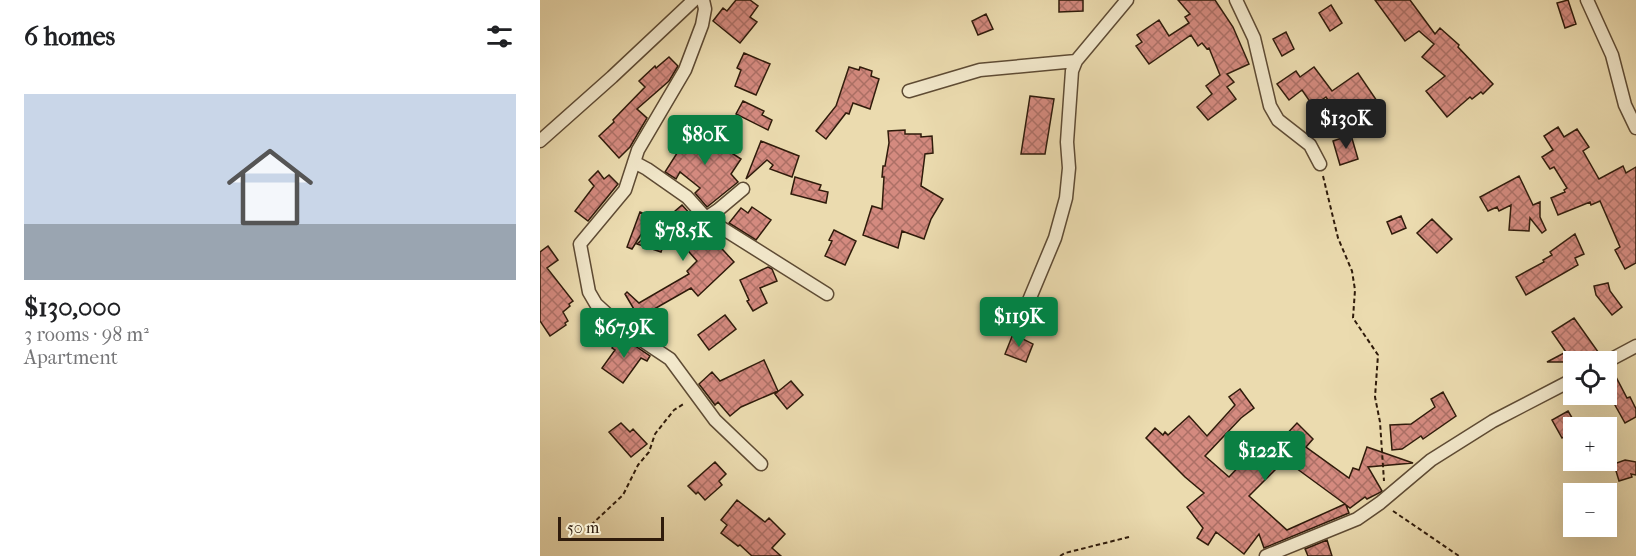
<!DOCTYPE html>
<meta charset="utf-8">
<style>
:root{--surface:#fff;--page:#f6f6f6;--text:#202124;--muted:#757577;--line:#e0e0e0;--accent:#0b8043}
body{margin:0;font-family:"IM FELL French Canon",serif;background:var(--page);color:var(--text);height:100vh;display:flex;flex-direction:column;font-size:22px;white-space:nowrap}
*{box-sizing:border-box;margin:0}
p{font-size:20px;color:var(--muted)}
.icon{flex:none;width:33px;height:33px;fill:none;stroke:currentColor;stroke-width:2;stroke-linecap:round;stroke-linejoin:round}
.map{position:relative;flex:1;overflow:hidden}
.side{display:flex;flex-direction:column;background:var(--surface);width:540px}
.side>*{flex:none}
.controls{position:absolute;left:1023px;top:351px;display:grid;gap:12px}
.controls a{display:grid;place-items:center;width:54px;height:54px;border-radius:0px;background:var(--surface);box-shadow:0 6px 24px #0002;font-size:30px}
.scale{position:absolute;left:18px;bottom:15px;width:106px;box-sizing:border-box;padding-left:6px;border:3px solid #2f1b0b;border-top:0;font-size:16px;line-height:21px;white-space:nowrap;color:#2f1b0b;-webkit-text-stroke:4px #f2e8cb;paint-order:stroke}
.price{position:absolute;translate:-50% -51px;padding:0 14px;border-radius:6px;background:var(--accent);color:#fff;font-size:20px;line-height:39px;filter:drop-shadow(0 2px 3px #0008)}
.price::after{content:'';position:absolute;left:50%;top:36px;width:18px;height:14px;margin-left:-9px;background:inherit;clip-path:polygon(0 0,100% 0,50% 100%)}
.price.active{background:#222;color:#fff}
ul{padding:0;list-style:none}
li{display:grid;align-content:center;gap:12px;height:318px;padding:0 24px}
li+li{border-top:2px solid var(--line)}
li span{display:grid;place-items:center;height:186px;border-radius:0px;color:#555}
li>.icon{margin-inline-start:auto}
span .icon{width:108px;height:108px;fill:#fffc;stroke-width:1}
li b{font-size:26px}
h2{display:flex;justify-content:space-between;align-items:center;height:72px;padding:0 24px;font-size:26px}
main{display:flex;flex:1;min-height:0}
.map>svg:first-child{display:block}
</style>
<main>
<section class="side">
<h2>6 homes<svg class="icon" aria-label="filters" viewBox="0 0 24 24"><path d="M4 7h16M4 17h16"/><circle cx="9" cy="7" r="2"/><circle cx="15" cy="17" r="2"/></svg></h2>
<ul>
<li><span style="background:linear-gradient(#c9d6e8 70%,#9aa5b1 0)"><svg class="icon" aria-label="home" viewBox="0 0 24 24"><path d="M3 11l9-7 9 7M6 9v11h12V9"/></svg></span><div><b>$130,000</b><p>3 rooms · 98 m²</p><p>Apartment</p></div></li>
</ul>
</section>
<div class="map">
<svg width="1096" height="556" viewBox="0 0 1096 556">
<defs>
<pattern id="building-cross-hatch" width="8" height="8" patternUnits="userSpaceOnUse" patternTransform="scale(1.5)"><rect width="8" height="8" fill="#d48a7f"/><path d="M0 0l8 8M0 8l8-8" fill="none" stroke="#ac7066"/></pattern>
</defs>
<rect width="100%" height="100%" fill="#ebdbaf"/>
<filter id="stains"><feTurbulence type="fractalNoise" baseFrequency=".00333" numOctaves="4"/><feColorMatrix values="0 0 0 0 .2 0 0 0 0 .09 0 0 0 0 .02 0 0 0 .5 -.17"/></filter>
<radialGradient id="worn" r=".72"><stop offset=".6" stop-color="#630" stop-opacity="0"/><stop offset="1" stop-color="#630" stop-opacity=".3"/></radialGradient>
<path fill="url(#building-cross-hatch)" stroke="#2f1b0b" stroke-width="1.5" fill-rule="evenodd" d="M 196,0 L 210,0 L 218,6 L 210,17 L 217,22 L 200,43 L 173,21 L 183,8 L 187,11 Z
M 519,0 L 543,0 L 543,11 L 519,12 Z
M 638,0 L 675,0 L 693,27 L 709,64 L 687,74 L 694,82 L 687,87 L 696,99 L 668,120 L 657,107 L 672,94 L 666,86 L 680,75 L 669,48 L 667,49 L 662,43 L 658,46 L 651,35 L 609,64 L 596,46 L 602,42 L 597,35 L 619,20 L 629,36 L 649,23 L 645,17 L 650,14 Z
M 835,0 L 870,0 L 895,34 L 900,28 L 919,45 L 918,47 L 953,84 L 943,94 L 941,92 L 932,99 L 930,97 L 907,117 L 886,91 L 905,76 L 882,57 L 894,44 L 879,31 L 865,41 Z
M 1028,0 L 1036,24 L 1025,28 L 1017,3 Z
M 791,5 L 802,23 L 790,31 L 779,13 Z
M 446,14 L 453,29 L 438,35 L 432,21 Z
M 746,32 L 754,49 L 742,56 L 733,39 Z
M 204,53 L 230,64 L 216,95 L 195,86 L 201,70 L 197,68 Z
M 129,57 L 138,66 L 129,81 L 97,109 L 107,118 L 90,147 L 79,158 L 59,136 L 74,122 L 73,120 L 105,87 L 99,81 L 115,66 L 116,68 Z
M 309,67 L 319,70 L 320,67 L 332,71 L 331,76 L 339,79 L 330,109 L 313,103 L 309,114 L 306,113 L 286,139 L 276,131 L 296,106 Z
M 774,67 L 792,91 L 818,73 L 837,101 L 804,123 L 786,97 L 773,106 L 762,90 L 749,100 L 737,84 L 756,71 L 760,77 Z
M 490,96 L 514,99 L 505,154 L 481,154 Z
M 203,101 L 224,111 L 222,115 L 232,120 L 228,130 L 196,114 Z
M 1018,127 L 1024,137 L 1037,129 L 1049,147 L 1043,151 L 1059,179 L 1083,166 L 1086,173 L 1096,167 L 1096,263 L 1085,269 L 1075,250 L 1080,247 L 1060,201 L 1051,205 L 1050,202 L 1018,215 L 1011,198 L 1025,192 L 1024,190 L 1027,188 L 1014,167 L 1010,169 L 1002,157 L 1013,150 L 1004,136 Z
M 153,128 L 201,159 L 191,174 L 198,182 L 167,207 L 155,193 L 160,188 L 140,172 L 136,179 L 125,172 Z
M 365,130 L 365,134 L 381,134 L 381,137 L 392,136 L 393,153 L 385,154 L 381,186 L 403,199 L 391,219 L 384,239 L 362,231 L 358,248 L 323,235 L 332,206 L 342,209 L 344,177 L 342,177 L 343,166 L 345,166 L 349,143 L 348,131 Z
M 811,135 L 818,159 L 800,165 L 793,141 Z
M 221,141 L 259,156 L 252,177 L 230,169 L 233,165 L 227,160 L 206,179 Z
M 58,171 L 64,179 L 69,175 L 78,184 L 48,221 L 35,211 L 54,186 L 49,180 Z
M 979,176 L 993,205 L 1000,202 L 1000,217 L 1006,230 L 1002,233 L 990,218 L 989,231 L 969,230 L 971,205 L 959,211 L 957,207 L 948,211 L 940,197 Z
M 255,177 L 281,185 L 279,190 L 288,192 L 286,203 L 251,194 Z
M 142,205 L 194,262 L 158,296 L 151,288 L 109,312 L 119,321 L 108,333 L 85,294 L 87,292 L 99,303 L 149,274 L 147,271 L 157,261 L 129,229 L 121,252 L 97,244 Z
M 212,207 L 231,220 L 216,240 L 189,223 L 201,208 L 208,213 Z
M 100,212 L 112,217 L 92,249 L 87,247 Z
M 861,216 L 866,228 L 852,234 L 847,222 Z
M 892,219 L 912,239 L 897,253 L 877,233 Z
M 294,230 L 316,241 L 305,265 L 285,256 L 292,241 L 289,240 Z
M 1035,234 L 1044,254 L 1035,258 L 1038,265 L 986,295 L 976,277 L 1004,262 L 1003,260 L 1012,255 L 1010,252 Z
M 8,246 L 18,260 L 7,268 L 33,301 L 29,304 L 30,306 L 23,312 L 28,321 L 25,323 L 26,325 L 10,336 L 0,321 L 0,252 Z
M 228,267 L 232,269 L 237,281 L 220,288 L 227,303 L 213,311 L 207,301 L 209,300 L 200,280 Z
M 1068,283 L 1070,291 L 1082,307 L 1072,315 L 1056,295 L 1054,286 Z
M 185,315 L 196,329 L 169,350 L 158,335 Z
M 1034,318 L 1061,356 L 1058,362 L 1007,362 L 1026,352 L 1012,332 Z
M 473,334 L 493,344 L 486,362 L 465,354 Z
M 79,335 L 110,356 L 107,361 L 101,358 L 83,383 L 62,368 L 75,350 L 72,348 Z
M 224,360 L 238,391 L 201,407 L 190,416 L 178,402 L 175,405 L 159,384 L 172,372 L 180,381 Z
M 1075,375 L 1087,398 L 1090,397 L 1096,409 L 1096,417 L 1085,423 L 1066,389 L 1066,380 Z
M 251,381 L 263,395 L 247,409 L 235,394 Z
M 700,389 L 714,408 L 701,418 L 665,456 L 689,477 L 708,457 L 707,456 L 723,440 L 724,441 L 734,432 L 741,440 L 757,423 L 773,439 L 766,447 L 809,478 L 813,468 L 819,470 L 827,447 L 873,463 L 828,467 L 842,491 L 841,492 L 827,499 L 825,497 L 810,508 L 806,505 L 809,513 L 724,548 L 719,534 L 704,554 L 676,532 L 668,545 L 657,538 L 663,528 L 647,507 L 664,493 L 645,477 L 606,438 L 615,428 L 623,435 L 625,432 L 628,435 L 649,416 L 667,436 L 695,405 L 689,397 ZM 745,460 L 805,504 L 747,530 L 709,496 Z
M 903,392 L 916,416 L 883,439 L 881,436 L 862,449 L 852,450 L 850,425 L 871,424 L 895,407 L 891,399 Z
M 1028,411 L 1038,428 L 1034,428 L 1034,431 L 1022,438 L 1012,420 Z
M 81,423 L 90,432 L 93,429 L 107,444 L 91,457 L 69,432 Z
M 1085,460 L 1096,462 L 1096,475 L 1091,474 L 1092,477 L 1079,481 L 1074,464 Z
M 175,462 L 186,474 L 179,481 L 182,485 L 165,500 L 158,492 L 156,494 L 148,486 Z
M 197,500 L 225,522 L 229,518 L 245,534 L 232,548 L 241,556 L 212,556 L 200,545 L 198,546 L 181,533 L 187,525 L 181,520 Z
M 787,540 L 792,556 L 768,556 L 765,549 Z"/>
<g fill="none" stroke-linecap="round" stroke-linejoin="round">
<defs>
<path id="minor" d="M 163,0 L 165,9 L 162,25 L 145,70 L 98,150 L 85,190 L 40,244 L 49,292 L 56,304 L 79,325 L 130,359 L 175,420 L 221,464
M 696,0 L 714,38 L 730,106 L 738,120 L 770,145 L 780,164
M 1047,0 L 1072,55 L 1085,105 L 1096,128
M 369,91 L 440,70 L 536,61
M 0,141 L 72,77 L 154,0
M 94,162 L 107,169 L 147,197 L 166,218 L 287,294
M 166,218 L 178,210 L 203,189
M 482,317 L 515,238 L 526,198 L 529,168 L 527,142 L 532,71 L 536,61 L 587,0
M 1066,362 L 1096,346
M 726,556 L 817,519 L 840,503 L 891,460 L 953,421 L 1034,379"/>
</defs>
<use href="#minor" stroke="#5e4b34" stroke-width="15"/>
<path stroke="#2f1b0b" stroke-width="2" stroke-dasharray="4.5 3" stroke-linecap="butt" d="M 783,176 L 798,238 L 812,271 L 815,290 L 813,318 L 838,355 L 835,397 L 840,422 L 844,481
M 853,511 L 919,556
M 51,525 L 83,495 L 98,465 L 109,452 L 115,434 L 134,410 L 145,403
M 520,556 L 525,553 L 589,537"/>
<use href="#minor" stroke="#f2e8cb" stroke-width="12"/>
</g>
<rect width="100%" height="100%" filter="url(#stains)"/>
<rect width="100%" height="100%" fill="url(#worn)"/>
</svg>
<div class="controls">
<a><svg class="icon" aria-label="locate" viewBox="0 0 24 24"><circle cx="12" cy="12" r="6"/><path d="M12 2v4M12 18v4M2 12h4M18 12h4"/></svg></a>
<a>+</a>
<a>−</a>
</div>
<div class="scale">50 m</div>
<b class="price active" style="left:806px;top:150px">$130K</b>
<b class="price" style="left:165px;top:166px">$80K</b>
<b class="price" style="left:143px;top:262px">$78.5K</b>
<b class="price" style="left:479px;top:348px">$119K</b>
<b class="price" style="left:84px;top:359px">$67.9K</b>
<b class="price" style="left:725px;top:482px">$122K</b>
</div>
</main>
